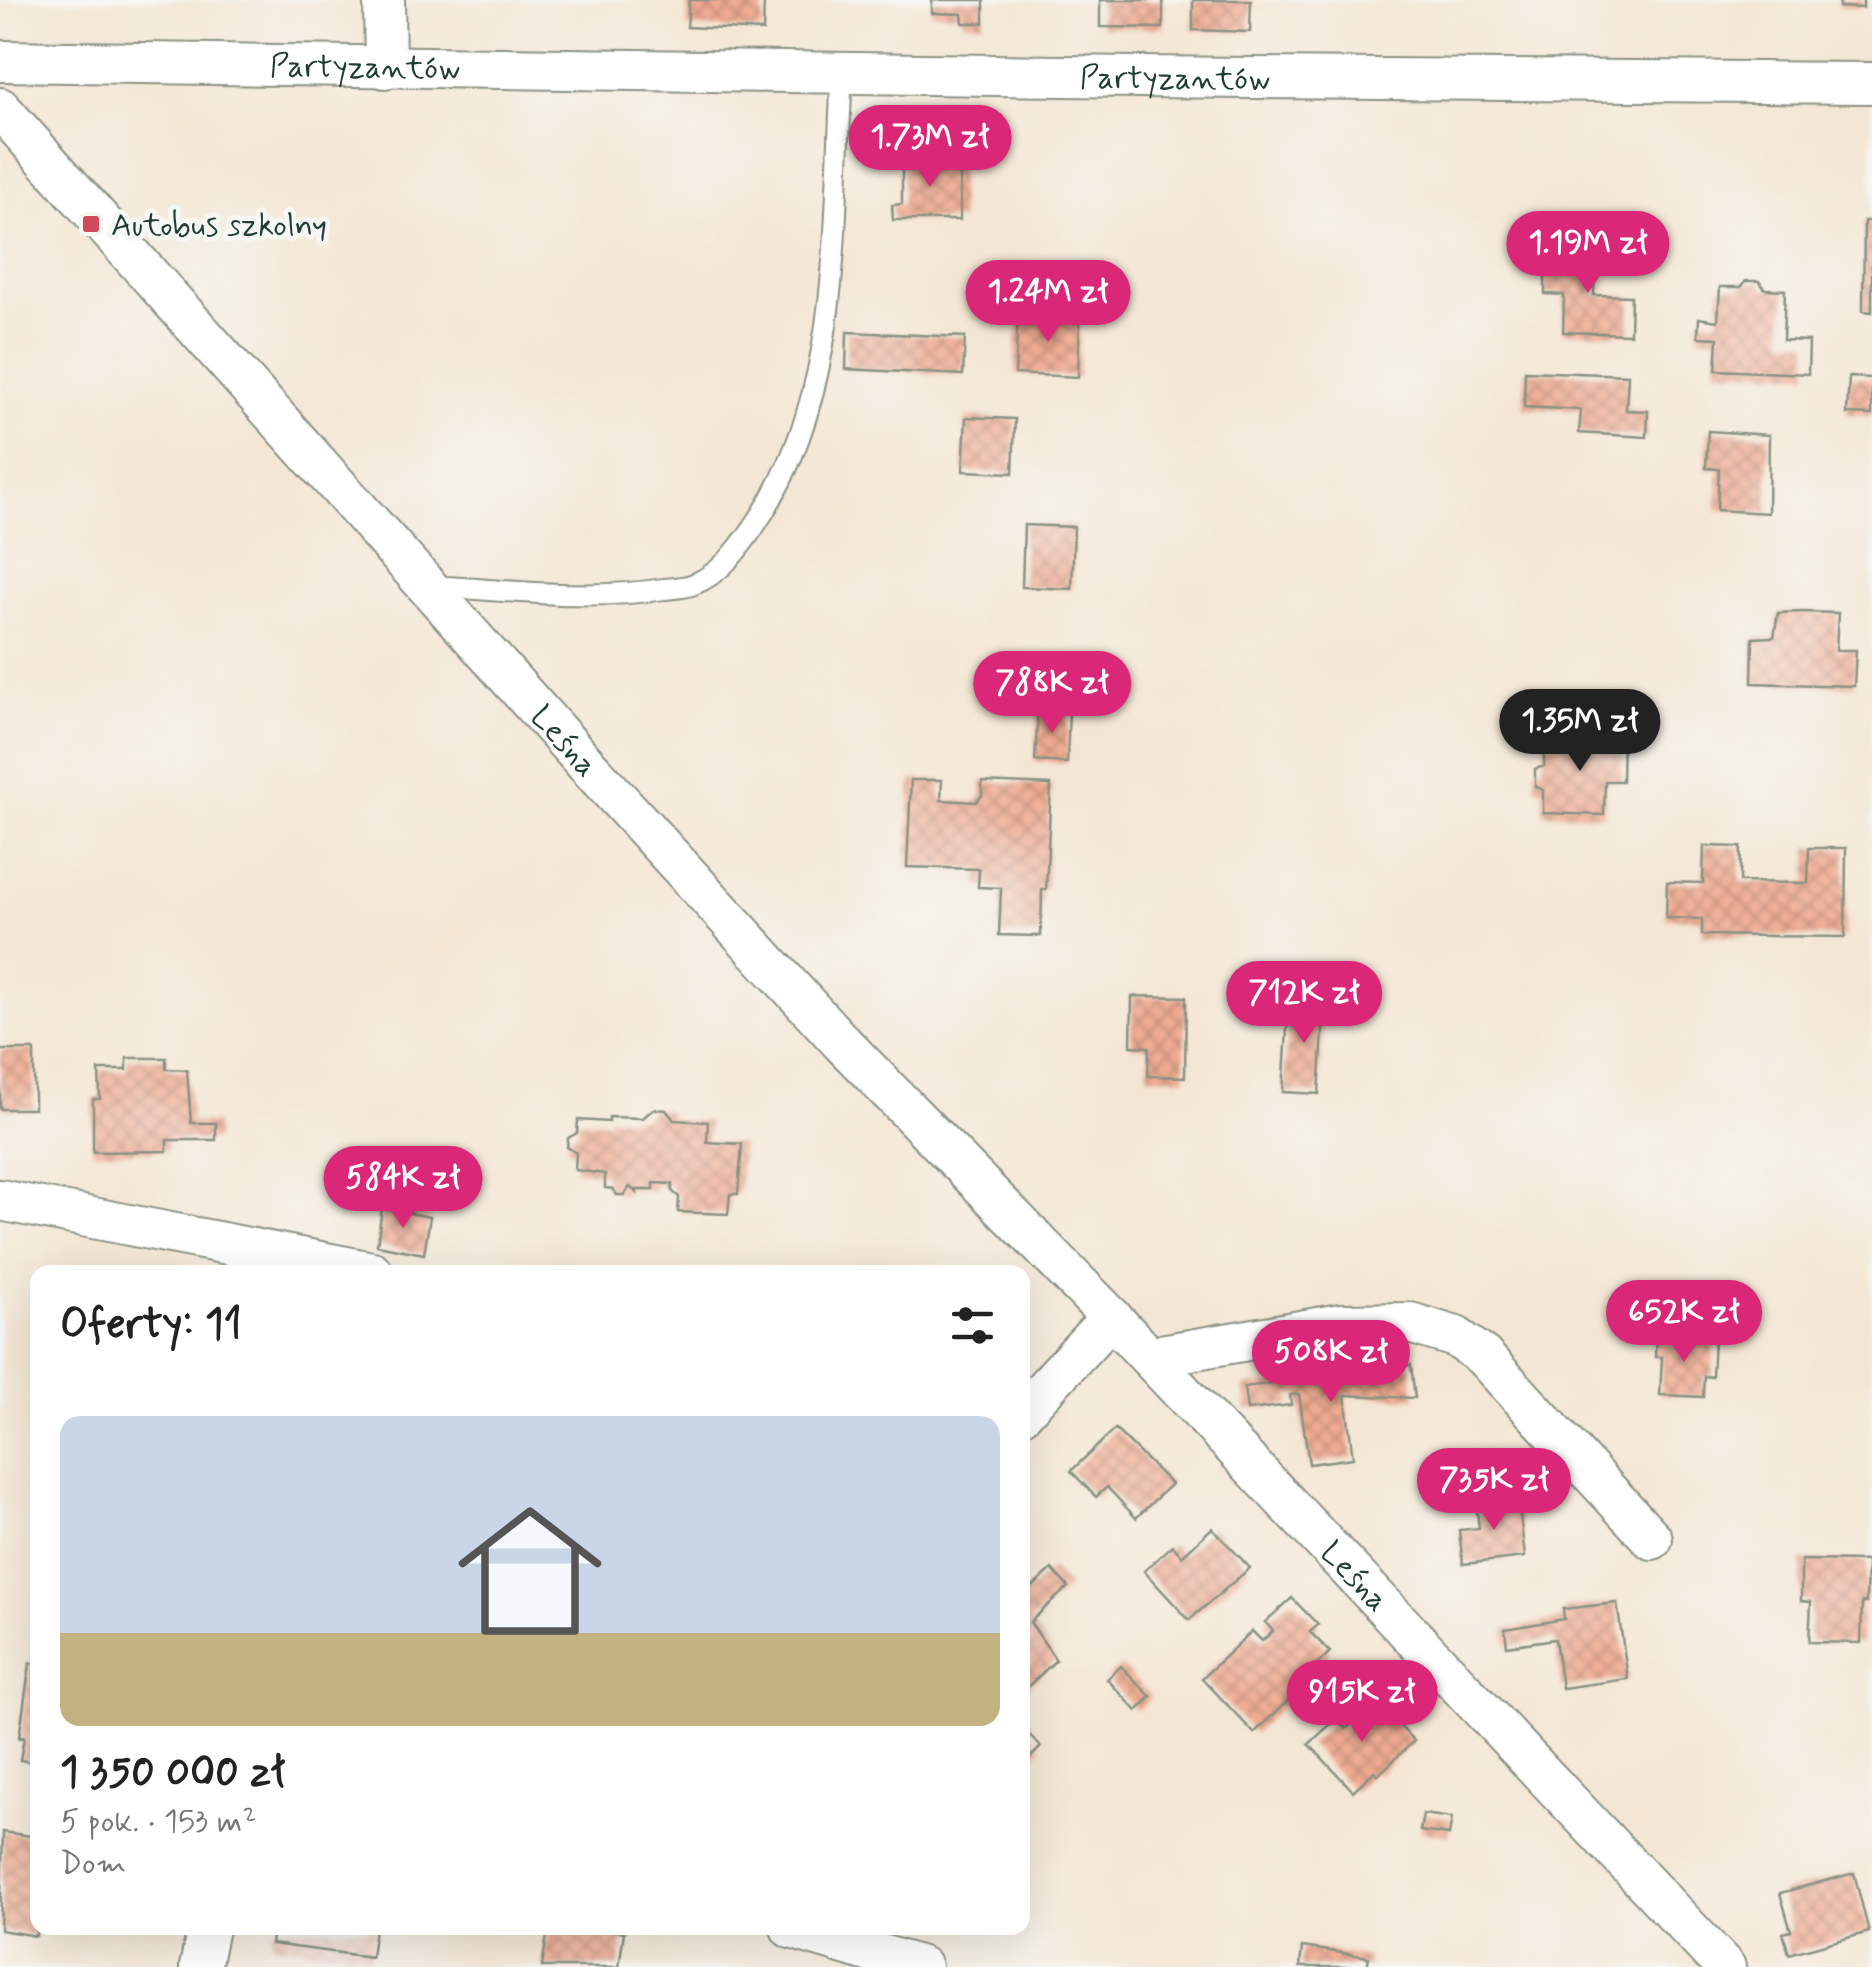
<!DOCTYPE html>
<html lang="pl">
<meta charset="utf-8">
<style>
:root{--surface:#fff;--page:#f2f2f2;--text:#222;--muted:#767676;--accent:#db2777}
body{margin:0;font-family:Mynerve,sans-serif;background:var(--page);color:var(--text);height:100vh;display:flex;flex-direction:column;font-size:38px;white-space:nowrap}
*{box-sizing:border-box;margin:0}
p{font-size:32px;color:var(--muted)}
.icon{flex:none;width:55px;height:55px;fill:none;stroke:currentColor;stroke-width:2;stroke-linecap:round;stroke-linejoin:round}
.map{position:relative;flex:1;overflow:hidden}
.details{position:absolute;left:30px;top:1265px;width:1000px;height:670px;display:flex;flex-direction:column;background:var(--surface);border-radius:20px;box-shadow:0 10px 40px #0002}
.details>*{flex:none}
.price{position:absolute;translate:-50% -85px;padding:0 22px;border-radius:35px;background:var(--accent);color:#fff;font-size:32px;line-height:65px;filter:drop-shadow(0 2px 5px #0008)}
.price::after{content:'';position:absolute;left:50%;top:60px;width:30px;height:22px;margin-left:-15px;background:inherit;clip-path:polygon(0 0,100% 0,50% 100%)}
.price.current{background:#222;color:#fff}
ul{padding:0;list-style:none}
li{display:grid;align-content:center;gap:20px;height:530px;padding:0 30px}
li span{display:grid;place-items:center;height:310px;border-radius:20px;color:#555}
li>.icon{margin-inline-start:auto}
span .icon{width:180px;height:180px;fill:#fffc;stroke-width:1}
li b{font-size:42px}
h2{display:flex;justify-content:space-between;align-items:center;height:120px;padding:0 30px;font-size:42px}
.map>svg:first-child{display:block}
</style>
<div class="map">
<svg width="1872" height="1967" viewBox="0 0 1872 1967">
<defs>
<pattern id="building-cross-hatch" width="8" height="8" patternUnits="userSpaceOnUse" patternTransform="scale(2.5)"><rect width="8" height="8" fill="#f0ac92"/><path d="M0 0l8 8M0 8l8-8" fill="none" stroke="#c28d78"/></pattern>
</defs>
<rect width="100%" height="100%" fill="#f6f6f2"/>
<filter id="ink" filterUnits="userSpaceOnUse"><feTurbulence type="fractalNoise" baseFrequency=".01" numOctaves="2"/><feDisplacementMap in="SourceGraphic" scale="20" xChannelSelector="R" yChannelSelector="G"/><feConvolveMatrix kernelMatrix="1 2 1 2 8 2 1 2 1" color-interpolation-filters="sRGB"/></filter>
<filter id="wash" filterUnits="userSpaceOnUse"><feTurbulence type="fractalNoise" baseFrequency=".0048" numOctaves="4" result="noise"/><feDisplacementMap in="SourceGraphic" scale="40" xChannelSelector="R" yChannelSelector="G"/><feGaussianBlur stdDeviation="2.25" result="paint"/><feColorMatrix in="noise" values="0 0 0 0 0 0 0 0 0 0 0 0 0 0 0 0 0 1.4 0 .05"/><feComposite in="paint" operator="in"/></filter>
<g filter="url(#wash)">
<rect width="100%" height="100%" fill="#f4e6d4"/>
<g id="blocks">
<path fill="url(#building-cross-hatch)" d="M 689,0 L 764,0 L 763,31 L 687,27 Z
M 932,0 L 984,0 L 984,23 L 963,23 L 962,14 L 932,13 Z
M 1100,0 L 1163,0 L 1163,28 L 1100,27 Z
M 1193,0 L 1251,0 L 1250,32 L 1193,30 Z
M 1839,0 L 1863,0 L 1863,8 L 1839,7 Z
M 956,155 L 960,162 L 960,220 L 893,220 L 892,205 L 902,204 L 902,162 L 930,162 L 934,156 Z
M 1864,221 L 1872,221 L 1872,312 L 1863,311 Z
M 1565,244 L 1595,245 L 1594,295 L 1631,296 L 1630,334 L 1563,332 L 1564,295 L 1545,294 L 1545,275 L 1564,276 Z
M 1746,281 L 1759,281 L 1765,289 L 1785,290 L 1783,340 L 1809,341 L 1808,374 L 1716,370 L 1718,338 L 1698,337 L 1699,318 L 1718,321 L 1720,287 L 1741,287 Z
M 1018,313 L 1080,315 L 1078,377 L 1015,374 Z
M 847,332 L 965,337 L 963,375 L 846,369 Z
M 1525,371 L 1628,375 L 1626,410 L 1648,411 L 1647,437 L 1579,433 L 1581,410 L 1524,407 Z
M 1849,377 L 1872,378 L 1872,415 L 1847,414 Z
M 966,417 L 1015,419 L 1013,473 L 963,471 Z
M 1708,431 L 1769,435 L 1768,513 L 1717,510 L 1719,469 L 1706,468 Z
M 1024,525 L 1074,527 L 1072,589 L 1022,587 Z
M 1802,612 L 1838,613 L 1836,650 L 1856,650 L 1854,686 L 1752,683 L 1753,638 L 1774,637 L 1778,613 Z
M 1038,708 L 1069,710 L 1067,763 L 1035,761 Z
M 1585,734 L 1623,735 L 1622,781 L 1605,781 L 1604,815 L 1543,813 L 1543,790 L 1535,786 L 1535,769 L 1544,766 L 1544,743 L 1584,742 Z
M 911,780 L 942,780 L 941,800 L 976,802 L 982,796 L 982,782 L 1051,785 L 1046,890 L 1042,889 L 1041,936 L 999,935 L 1001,888 L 978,887 L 979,869 L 907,867 Z
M 1704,846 L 1741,847 L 1740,882 L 1808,883 L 1809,848 L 1846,848 L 1845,937 L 1702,935 L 1702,919 L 1666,918 L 1667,882 L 1703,883 Z
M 1132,996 L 1186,997 L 1185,1077 L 1148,1076 L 1149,1047 L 1131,1046 Z
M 1289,998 L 1325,999 L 1319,1094 L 1283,1092 Z
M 0,1050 L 34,1050 L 34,1109 L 0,1109 Z
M 127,1058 L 166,1058 L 166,1069 L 187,1070 L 191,1123 L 216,1123 L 216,1140 L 167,1140 L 167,1151 L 93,1152 L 93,1099 L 100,1099 L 99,1070 L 127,1070 Z
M 653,1109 L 666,1110 L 674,1120 L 708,1122 L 707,1142 L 742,1144 L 738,1194 L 730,1194 L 728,1214 L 678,1212 L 679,1197 L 672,1191 L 672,1184 L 654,1183 L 654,1190 L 637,1190 L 637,1193 L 630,1187 L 624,1195 L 617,1195 L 613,1189 L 605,1188 L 605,1174 L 575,1170 L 576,1153 L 567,1147 L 568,1138 L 577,1133 L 578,1120 L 609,1122 L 609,1117 L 643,1118 Z
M 382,1208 L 430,1217 L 424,1254 L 377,1245 Z
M 1656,1337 L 1714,1340 L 1712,1377 L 1704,1376 L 1703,1397 L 1660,1395 L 1662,1357 L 1655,1357 Z
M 1411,1365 L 1415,1398 L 1345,1395 L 1353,1458 L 1309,1464 L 1299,1394 L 1290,1395 L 1291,1405 L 1247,1410 L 1244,1387 Z
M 1115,1429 L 1171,1484 L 1136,1518 L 1107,1487 L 1096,1497 L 1071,1471 Z
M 1518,1498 L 1525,1557 L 1463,1564 L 1459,1530 L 1479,1528 L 1476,1503 Z
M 1212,1528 L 1250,1568 L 1189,1620 L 1144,1571 L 1172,1545 L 1182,1556 Z
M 1801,1560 L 1867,1561 L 1866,1603 L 1862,1602 L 1861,1643 L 1809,1642 L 1811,1602 L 1801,1601 Z
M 1052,1569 L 1068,1587 L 1030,1622 L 1056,1660 L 1022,1692 L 1022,1586 L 1028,1591 Z
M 1292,1598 L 1318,1625 L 1310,1632 L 1330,1652 L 1297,1683 L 1301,1688 L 1254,1733 L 1202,1678 L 1252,1631 L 1262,1641 L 1273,1631 L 1265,1622 Z
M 1617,1603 L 1628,1679 L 1562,1688 L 1555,1639 L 1507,1646 L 1505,1629 L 1564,1619 L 1563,1609 Z
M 30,1663 L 38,1664 L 38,1763 L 20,1760 L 24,1737 L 19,1738 Z
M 1121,1666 L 1151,1697 L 1137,1711 L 1107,1679 Z
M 1376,1701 L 1414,1741 L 1378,1775 L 1374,1771 L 1353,1791 L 1309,1744 L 1336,1719 L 1346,1729 Z
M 1022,1727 L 1041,1747 L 1022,1766 Z
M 1423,1814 L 1452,1818 L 1449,1835 L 1420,1831 Z
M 3,1832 L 38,1837 L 36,1936 L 0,1930 Z
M 1854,1873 L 1869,1932 L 1789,1954 L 1783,1933 L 1791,1931 L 1780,1893 Z
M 273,1928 L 375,1928 L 371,1957 L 271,1944 Z
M 548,1928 L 595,1928 L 624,1932 L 619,1967 L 542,1967 Z
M 1302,1947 L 1369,1957 L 1367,1967 L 1300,1967 Z"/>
</g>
</g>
<g filter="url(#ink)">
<use href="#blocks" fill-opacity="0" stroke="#8a9284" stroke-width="2.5"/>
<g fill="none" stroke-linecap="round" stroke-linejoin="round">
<defs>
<path id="lane" d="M 429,586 C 506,590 587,601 664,589 C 673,588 685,588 694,584 C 720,574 738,550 753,528 C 844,397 833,226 842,73"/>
<g id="street">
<path d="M 384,0 L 385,68"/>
<path id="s1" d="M 0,61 L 1138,77 L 1872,83"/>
<path id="s2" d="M 0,108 L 586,764 L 841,1042 L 1111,1317 L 1725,1967"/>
<path d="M 0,1200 L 372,1272"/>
<path d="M 1149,1357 L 1341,1324 L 1410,1323 L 1456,1337 L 1483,1356 L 1652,1539"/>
<path d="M 1022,1413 L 1111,1317"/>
<path d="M 791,1928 L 921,1967"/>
<path d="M 200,1967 L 208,1928"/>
</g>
</defs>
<use href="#lane" stroke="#8a9284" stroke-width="24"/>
<use href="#street" stroke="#8a9284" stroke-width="44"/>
<use href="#lane" stroke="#fff" stroke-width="20"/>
<use href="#street" stroke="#fff" stroke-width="40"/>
</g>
</g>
<rect fill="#d1495b" stroke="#f6f6f2" stroke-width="4" x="81" y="214" width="20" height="20" rx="5"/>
<g text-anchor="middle" stroke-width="10" stroke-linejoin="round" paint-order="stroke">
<g font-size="32" fill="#1f3d34" stroke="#f6f6f2">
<text dy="11" stroke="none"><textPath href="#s1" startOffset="365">Partyzantów</textPath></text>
<text dy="11" stroke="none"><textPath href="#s1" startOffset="1175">Partyzantów</textPath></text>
<text dy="11" stroke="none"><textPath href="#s2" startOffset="848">Leśna</textPath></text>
<text dy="11" stroke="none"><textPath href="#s2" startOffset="1998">Leśna</textPath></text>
</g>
<g font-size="32" fill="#1f3d34" stroke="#f6f6f2" text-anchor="start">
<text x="111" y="235">Autobus szkolny</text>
</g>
</g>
</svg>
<b class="price" style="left:930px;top:190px">1.73M zł</b>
<b class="price" style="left:1588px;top:296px">1.19M zł</b>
<b class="price" style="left:1048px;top:345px">1.24M zł</b>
<b class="price" style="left:1052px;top:736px">788K zł</b>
<b class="price current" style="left:1580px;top:774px">1.35M zł</b>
<b class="price" style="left:1304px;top:1046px">712K zł</b>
<b class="price" style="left:403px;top:1231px">584K zł</b>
<b class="price" style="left:1684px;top:1365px">652K zł</b>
<b class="price" style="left:1331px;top:1405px">508K zł</b>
<b class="price" style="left:1494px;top:1533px">735K zł</b>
<b class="price" style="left:1362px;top:1745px">915K zł</b>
<section class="details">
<h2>Oferty: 11<svg class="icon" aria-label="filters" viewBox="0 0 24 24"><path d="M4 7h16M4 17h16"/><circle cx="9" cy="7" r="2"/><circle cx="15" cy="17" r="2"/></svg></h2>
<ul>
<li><span style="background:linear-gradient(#c9d6e8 70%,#c2b280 0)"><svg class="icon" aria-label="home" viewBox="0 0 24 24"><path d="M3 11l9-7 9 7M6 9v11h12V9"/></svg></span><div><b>1 350 000 zł</b><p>5 pok. · 153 m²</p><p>Dom</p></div></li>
</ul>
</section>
</div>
